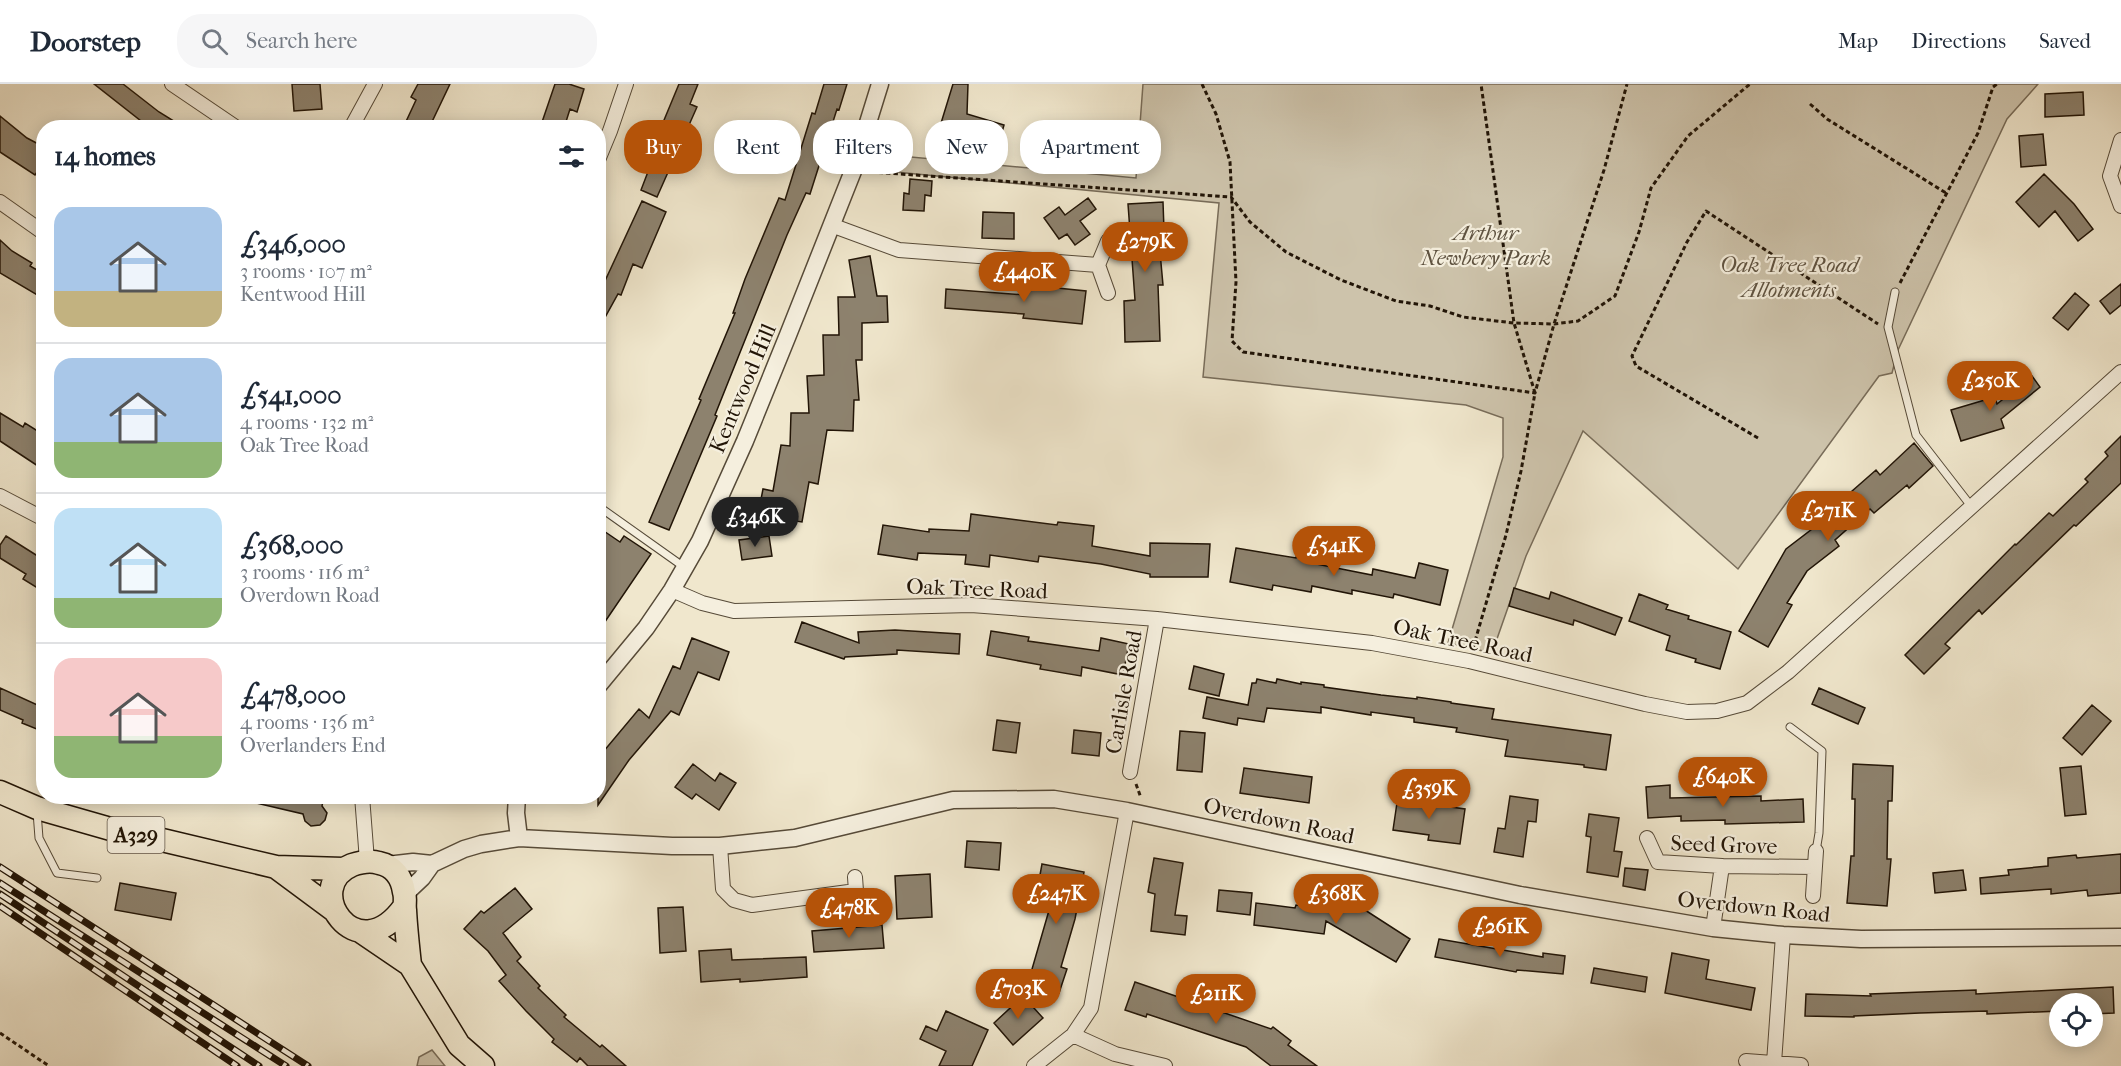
<!DOCTYPE html>
<meta charset="utf-8">
<style>
:root{--surface:#fff;--page:#f6f6f7;--text:#1f2937;--muted:#747a83;--line:#e0e1e3;--accent:#b45309}
body{margin:0;font-family:"IM FELL French Canon",serif;background:var(--page);color:var(--text);height:100vh;display:flex;flex-direction:column;font-size:22px;white-space:nowrap}
*{box-sizing:border-box;margin:0}
p{font-size:20px;color:var(--muted)}
.icon{flex:none;width:33px;height:33px;fill:none;stroke:currentColor;stroke-width:2;stroke-linecap:round;stroke-linejoin:round}
.map{position:relative;flex:1;overflow:hidden}
.sheet{position:absolute;left:36px;top:36px;width:570px;height:684px;display:flex;flex-direction:column;background:var(--surface);border-radius:24px;box-shadow:0 3px 15px #0003}
.sheet>*{flex:none}
.banner{position:absolute;left:624px;top:36px;width:570px;height:54px;display:flex;gap:12px}
.buttons{position:absolute;left:2049px;top:909px;display:grid;gap:12px}
.buttons a{display:grid;place-items:center;width:54px;height:54px;border-radius:50%;background:var(--surface);box-shadow:0 3px 15px #0003;font-size:30px}
.price{position:absolute;translate:-50% -51px;padding:0 14px;border-radius:21px;background:var(--accent);color:#fff;font-size:20px;line-height:39px;filter:drop-shadow(0 2px 3px #0008)}
.price::after{content:'';position:absolute;left:50%;top:36px;width:18px;height:14px;margin-left:-9px;background:inherit;clip-path:polygon(0 0,100% 0,50% 100%)}
.price.selected{background:#222;color:#fff}
ul{padding:0;list-style:none}
li{display:flex;align-items:center;gap:18px;height:150px;padding:0 18px}
li+li{border-top:2px solid var(--line)}
li span{display:grid;place-items:center;flex:none;width:168px;height:120px;border-radius:18px;color:#555}
li>.icon{margin-inline-start:auto}
span .icon{width:72px;height:72px;fill:#fffc;stroke-width:1}
li b{font-size:26px}
h2{display:flex;justify-content:space-between;align-items:center;height:72px;padding:0 18px;font-size:26px}
.tag{padding:0 21px;border-radius:24px;background:var(--surface);box-shadow:0 3px 15px #0003;font-size:21px;line-height:54px}
.tag.selected{background:var(--accent);color:#fff}
header{display:flex;align-items:center;gap:36px;box-sizing:border-box;height:84px;padding:0 30px;background:var(--surface);border-bottom:2px solid var(--line)}
header strong{font-size:28px}
nav{display:flex;gap:33px;margin-inline-start:auto;font-size:21px}
.search{width:420px;height:54px;background:var(--page);display:flex;align-items:center;gap:15px;box-sizing:border-box;padding:0 21px;border-radius:24px;color:var(--muted);font-size:22px}
.map>svg:first-child{display:block}
</style>
<header>
<strong>Doorstep</strong>
<div class="search"><svg class="icon" aria-label="search" viewBox="0 0 24 24"><circle cx="10" cy="10" r="6"/><path d="M15 15l6 6"/></svg>Search here</div>
<nav><a>Map</a><a>Directions</a><a>Saved</a></nav>
</header>
<div class="map">
<svg width="2121" height="982" viewBox="0 0 2121 982">
<rect width="100%" height="100%" fill="#f0e7cd"/>
<filter id="stains"><feTurbulence type="fractalNoise" baseFrequency=".00333" numOctaves="4"/><feColorMatrix values="0 0 0 0 .2 0 0 0 0 .09 0 0 0 0 .02 0 0 0 .5 -.17"/></filter>
<radialGradient id="worn" r=".72"><stop offset=".6" stop-color="#630" stop-opacity="0"/><stop offset="1" stop-color="#630" stop-opacity=".3"/></radialGradient>
<path fill="#cdc3ab" stroke="#786c59" stroke-width="1.5" d="M 1143,0 L 2038,0 L 2007,35 L 1898,266 L 1892,289 L 1879,292 L 1738,485 L 1583,347 L 1526,472 L 1492,569 L 1448,559 L 1503,373 L 1503,334 L 1466,321 L 1203,293 L 1219,119 L 875,86 L 879,70 L 1136,94 Z
M 432,966 L 445,982 L 417,982 L 419,973 Z"/>
<path fill="#8d826e" stroke="#221507" stroke-width="1.5" d="M 94,0 L 123,0 L 159,28 L 185,44 L 150,44 Z
M 292,0 L 320,0 L 322,25 L 294,27 Z
M 418,0 L 450,0 L 429,44 L 403,44 L 416,16 L 411,13 Z
M 555,0 L 569,0 L 584,5 L 577,28 L 570,25 L 564,44 L 540,44 Z
M 679,0 L 698,0 L 690,20 L 697,23 L 657,113 L 641,106 L 654,72 L 650,70 Z
M 824,0 L 847,0 L 839,26 L 837,25 L 810,110 L 806,109 L 787,151 L 715,331 L 717,332 L 669,446 L 649,438 L 701,316 L 699,315 L 735,229 L 733,229 L 745,195 L 779,114 L 785,116 L 812,29 L 815,30 Z
M 953,0 L 968,0 L 967,30 L 1004,41 L 993,80 L 934,62 Z
M 2083,8 L 2084,31 L 2045,33 L 2045,10 Z
M 0,32 L 27,54 L 44,63 L 44,78 L 35,91 L 0,68 Z
M 2043,50 L 2046,81 L 2021,83 L 2019,52 Z
M 2044,90 L 2074,120 L 2093,145 L 2078,157 L 2055,127 L 2039,143 L 2016,118 Z
M 910,95 L 932,97 L 931,112 L 925,111 L 924,127 L 903,126 L 904,109 L 909,110 Z
M 1088,114 L 1096,125 L 1080,137 L 1090,150 L 1075,161 L 1067,150 L 1059,155 L 1044,134 L 1059,123 L 1065,131 Z
M 642,117 L 666,128 L 642,184 L 633,180 L 621,211 L 618,210 L 598,246 L 598,212 Z
M 1163,118 L 1164,146 L 1158,146 L 1163,201 L 1158,201 L 1160,257 L 1125,258 L 1124,217 L 1135,216 L 1128,120 Z
M 983,128 L 1014,129 L 1014,155 L 982,154 Z
M 0,156 L 12,167 L 32,179 L 30,182 L 44,190 L 44,215 L 0,189 Z
M 870,172 L 877,212 L 887,212 L 888,238 L 862,239 L 862,276 L 856,276 L 859,316 L 854,316 L 853,347 L 827,346 L 818,400 L 809,398 L 802,438 L 758,431 L 763,405 L 773,407 L 781,361 L 790,362 L 791,329 L 809,329 L 807,292 L 824,291 L 823,251 L 839,251 L 838,213 L 855,213 L 849,176 Z
M 2121,200 L 2121,221 L 2110,230 L 2100,217 Z
M 1028,201 L 1086,207 L 1082,240 L 1023,234 L 1024,230 L 945,224 L 946,205 L 1026,211 Z
M 2075,209 L 2089,221 L 2068,246 L 2053,234 Z
M 2032,292 L 2040,303 L 2001,335 L 2004,344 L 1961,357 L 1951,326 L 1995,313 L 1997,320 Z
M 0,329 L 23,343 L 25,339 L 44,351 L 44,386 L 0,357 Z
M 2121,352 L 2121,399 L 2076,442 L 2074,441 L 1982,530 L 1979,526 L 1945,560 L 1950,564 L 1924,590 L 1905,571 L 2015,460 L 2016,461 L 2049,429 L 2053,432 L 2088,398 L 2085,395 L 2108,372 L 2105,368 Z
M 1914,359 L 1933,382 L 1909,404 L 1907,401 L 1874,429 L 1870,425 L 1835,456 L 1839,462 L 1807,487 L 1787,519 L 1792,521 L 1768,563 L 1739,547 L 1786,465 L 1829,432 L 1827,429 L 1876,386 L 1880,391 Z
M 971,430 L 1057,441 L 1058,438 L 1094,442 L 1092,462 L 1150,472 L 1150,459 L 1210,460 L 1208,493 L 1150,493 L 1150,490 L 1101,480 L 1039,472 L 1038,478 L 990,471 L 989,483 L 965,480 L 966,471 L 918,469 L 917,476 L 878,470 L 883,441 L 929,448 L 929,445 L 969,447 Z
M 598,443 L 620,458 L 624,452 L 651,470 L 598,548 Z
M 6,452 L 44,476 L 44,508 L 23,495 L 26,490 L 0,474 L 0,461 Z
M 769,452 L 772,472 L 742,476 L 739,456 Z
M 1236,464 L 1296,474 L 1297,470 L 1317,474 L 1316,480 L 1372,491 L 1373,485 L 1415,494 L 1419,479 L 1448,486 L 1440,521 L 1394,510 L 1393,514 L 1352,506 L 1352,510 L 1312,502 L 1311,508 L 1273,501 L 1272,506 L 1230,498 Z
M 1514,504 L 1549,515 L 1551,508 L 1622,534 L 1615,551 L 1574,536 L 1573,541 L 1509,522 Z
M 1639,510 L 1668,521 L 1666,525 L 1689,532 L 1688,535 L 1731,548 L 1720,585 L 1695,578 L 1696,575 L 1666,566 L 1670,552 L 1629,537 Z
M 802,538 L 859,559 L 858,548 L 895,546 L 960,550 L 959,570 L 897,566 L 897,570 L 845,573 L 844,575 L 795,558 Z
M 991,547 L 1029,553 L 1028,557 L 1099,567 L 1101,554 L 1129,560 L 1123,591 L 1082,583 L 1081,592 L 1040,585 L 1041,581 L 987,571 Z
M 692,554 L 729,568 L 719,596 L 698,588 L 679,631 L 671,627 L 629,676 L 598,721 L 598,674 L 639,625 L 649,634 L 673,582 L 680,585 Z
M 1194,582 L 1224,590 L 1219,612 L 1189,605 Z
M 1257,595 L 1276,599 L 1277,595 L 1301,600 L 1301,598 L 1324,601 L 1324,603 L 1381,611 L 1417,615 L 1417,613 L 1451,618 L 1451,619 L 1494,625 L 1492,635 L 1611,651 L 1606,686 L 1584,683 L 1584,681 L 1505,672 L 1508,656 L 1456,648 L 1457,644 L 1414,638 L 1414,634 L 1371,628 L 1371,631 L 1321,623 L 1321,629 L 1267,624 L 1264,638 L 1238,634 L 1237,641 L 1203,634 L 1207,613 L 1248,621 L 1252,599 L 1256,599 Z
M 0,604 L 44,624 L 44,648 L 22,639 L 23,636 L 0,626 Z
M 1819,604 L 1865,624 L 1858,640 L 1812,620 Z
M 2092,621 L 2111,637 L 2082,671 L 2063,654 Z
M 997,636 L 1020,639 L 1016,669 L 993,666 Z
M 1074,646 L 1101,649 L 1099,672 L 1072,669 Z
M 1180,647 L 1205,649 L 1202,688 L 1177,686 Z
M 693,680 L 715,697 L 720,689 L 736,699 L 719,726 L 696,710 L 692,715 L 675,703 Z
M 1853,680 L 1893,682 L 1892,717 L 1888,717 L 1887,775 L 1891,775 L 1887,822 L 1847,819 L 1851,772 L 1854,772 L 1855,715 L 1852,715 Z
M 2081,682 L 2086,730 L 2065,732 L 2060,684 Z
M 1244,684 L 1312,693 L 1309,719 L 1240,709 Z
M 1670,701 L 1670,714 L 1761,712 L 1761,717 L 1803,715 L 1804,738 L 1725,740 L 1725,736 L 1681,737 L 1681,732 L 1648,734 L 1646,703 Z
M 253,712 L 324,712 L 322,722 L 327,729 L 325,736 L 320,741 L 311,742 L 305,737 L 303,730 L 252,718 Z
M 1398,712 L 1430,716 L 1429,720 L 1465,725 L 1460,760 L 1428,756 L 1429,751 L 1393,746 Z
M 1510,712 L 1538,716 L 1536,738 L 1528,737 L 1523,773 L 1494,768 L 1498,744 L 1505,745 Z
M 1589,730 L 1619,734 L 1614,767 L 1622,768 L 1618,793 L 1587,788 L 1591,753 L 1586,752 Z
M 967,757 L 1001,759 L 999,786 L 965,783 Z
M 2121,770 L 2121,809 L 2088,812 L 2087,806 L 2051,810 L 2051,805 L 1981,810 L 1980,794 L 2009,791 L 2008,786 L 2048,782 L 2048,774 L 2076,771 L 2077,774 Z
M 1154,774 L 1183,779 L 1175,831 L 1187,832 L 1185,851 L 1151,847 L 1155,810 L 1148,808 Z
M 1042,780 L 1084,788 L 1075,835 L 1061,883 L 1067,885 L 1059,909 L 1028,899 L 1052,816 L 1036,813 Z
M 1625,784 L 1648,786 L 1645,806 L 1623,802 Z
M 1963,786 L 1966,806 L 1935,809 L 1933,789 Z
M 930,790 L 932,833 L 897,835 L 895,792 Z
M 120,799 L 176,809 L 171,836 L 115,826 Z
M 515,804 L 532,825 L 503,849 L 521,873 L 517,877 L 540,902 L 538,904 L 566,931 L 564,933 L 600,963 L 602,961 L 626,982 L 588,982 L 580,974 L 577,978 L 552,958 L 554,955 L 526,927 L 499,897 L 506,891 L 488,867 L 464,845 L 481,827 L 484,829 Z
M 1219,806 L 1252,809 L 1250,831 L 1217,827 Z
M 1351,817 L 1410,855 L 1396,878 L 1326,837 L 1324,850 L 1254,841 L 1256,819 L 1295,824 L 1296,821 L 1344,827 Z
M 683,823 L 686,867 L 660,869 L 658,824 Z
M 882,841 L 884,864 L 814,868 L 812,847 Z
M 1439,855 L 1543,873 L 1543,869 L 1565,872 L 1563,890 L 1517,886 L 1516,888 L 1435,873 Z
M 731,865 L 732,876 L 806,873 L 807,893 L 740,898 L 740,895 L 701,898 L 699,867 Z
M 1672,869 L 1709,876 L 1706,895 L 1755,904 L 1751,926 L 1665,909 Z
M 1594,884 L 1647,893 L 1645,908 L 1591,899 Z
M 1135,898 L 1271,945 L 1273,943 L 1291,957 L 1288,961 L 1317,982 L 1271,982 L 1246,963 L 1147,930 L 1146,933 L 1125,926 Z
M 2113,903 L 2114,929 L 2092,930 L 2092,920 L 2060,920 L 2060,927 L 1987,930 L 1987,927 L 1920,929 L 1854,932 L 1854,933 L 1805,932 L 1806,910 L 1871,912 L 1870,910 L 1976,906 L 1976,910 Z
M 1023,912 L 1043,934 L 1013,961 L 994,939 Z
M 946,927 L 988,946 L 972,982 L 939,982 L 946,967 L 920,955 L 926,942 L 937,947 Z"/>
<g fill="none" stroke-linecap="round" stroke-linejoin="round">
<defs>
<path id="service" d="M 1895,208 L 1888,243 L 1916,351 L 1971,422
M 598,422 L 684,483
M 1790,643 L 1822,667 L 1819,749 L 1816,767
M 37,728 L 39,754 L 57,789 L 97,794"/>
<path id="minor" d="M 172,0 L 237,44
M 351,44 L 375,0
M 2121,56 L 2110,92 L 2121,122
M 598,76 L 610,47 L 626,0
M 0,118 L 44,149
M 831,141 L 899,166 L 1098,181
M 1108,157 L 1098,181 L 1108,209
M 0,412 L 44,435
M 672,506 L 702,519 L 734,527 L 971,521 L 1157,535 L 1372,559 L 1469,577 L 1645,620 L 1687,628 L 1717,627 L 1747,619 L 1788,588 L 2121,288
M 1130,688 L 1157,535
M 362,712 L 367,777
M 1647,754 L 1658,778 L 1722,782 L 1814,783
M 720,762 L 723,805 L 734,816 L 752,821 L 856,807 L 855,793
M 1813,812 L 1816,767
M 1713,844 L 1722,782
M 1073,951 L 1115,970 L 1165,982
M 1746,977 L 1801,981
M 1774,979 L 1783,851
M 1034,982 L 1073,951 L 1091,924 L 1127,727"/>
<path id="tertiary" d="M 598,602 L 646,544 L 672,506 L 700,457 L 745,357 L 788,251 L 853,87 L 880,0
M 517,712 L 516,729 L 519,754
M 387,781 L 413,778 L 432,780
M 405,810 L 422,794 L 432,780 L 464,765 L 481,760 L 519,754 L 672,762 L 720,762 L 795,754 L 953,716 L 1054,715 L 1127,727 L 1520,811 L 1713,844 L 1783,851 L 1861,855 L 2121,853"/>
<path id="primary" d="M 0,708 L 37,724 L 114,746 L 162,756 L 276,783 L 343,785
M 277,784 L 335,827
M 404,823 C 356,889 300,803 352,781 C 361,778 370,776 379,779 C 394,782 402,794 404,808 C 406,814 404,820 405,826 C 406,845 408,863 410,881
M 360,847 L 410,881 L 459,961 L 483,982"/>
</defs>
<use href="#service" stroke="#564a38" stroke-width="9"/>
<use href="#minor" stroke="#564a38" stroke-width="16"/>
<use href="#tertiary" stroke="#564a38" stroke-width="19"/>
<use href="#primary" stroke="#221507" stroke-width="25"/>
<path stroke="#221507" stroke-width="3" stroke-dasharray="4.5 3" stroke-linecap="butt" d="M 1202,0 L 1216,30 L 1230,78 L 1236,198 L 1232,257 L 1243,268 L 1535,309 L 1554,240 L 1604,86 L 1627,0
M 1810,20 L 1827,35 L 1946,109
M 871,88 L 1231,113 L 1250,138 L 1286,168 L 1341,196 L 1396,217 L 1430,222 L 1463,233 L 1514,239 L 1554,240 L 1578,237 L 1615,212 L 1639,148 L 1651,104 L 1688,52 L 1750,0
M 1900,199 L 1978,49 L 1993,3 L 1997,0
M 1758,354 L 1636,282 L 1632,272 L 1687,158 L 1706,127 L 1878,240
M 1473,564 L 1506,451 L 1521,387 L 1535,309 L 1514,239 L 1481,0
M 1136,700 L 1141,714
M 0,949 L 49,982"/>
<use href="#service" stroke="#f5efde" stroke-width="7"/>
<use href="#minor" stroke="#f5efde" stroke-width="14"/>
<use href="#tertiary" stroke="#f5efde" stroke-width="16"/>
<use href="#primary" stroke="#f0e7cd" stroke-width="22"/>
<defs>
<path id="rail" d="M 0,783 L 308,982
M 0,799 L 286,982
M 0,810 L 259,982
M 0,822 L 237,982"/>
</defs>
<use href="#rail" stroke="#221507" stroke-width="7"/>
<use href="#rail" stroke="#f5efde" stroke-width="4.5" stroke-dasharray="14" stroke-linecap="butt"/>
</g>
<g text-anchor="middle" stroke-width="4.5" stroke-linejoin="round" paint-order="stroke">
<rect fill="#f5efde" stroke="#615648" stroke-width="1.5" x="107.5" y="733" width="57" height="36" rx="4.5"/>
<g font-size="21" font-weight="bold" fill="#221507">
<text x="136" y="758">A329</text>
</g>
<g font-size="22" font-style="italic" fill="#5e5240" stroke="#f5efde">
<text x="1486" y="156">Arthur<tspan x="1486" dy="25">Newbery Park</tspan></text>
<text x="1789" y="188">Oak Tree Road<tspan x="1789" dy="25">Allotments</tspan></text>
</g>
<g font-size="22" fill="#221507" stroke="#f5efde">
<text transform="translate(742 304) rotate(-67)" y="8">Kentwood Hill</text>
<text transform="translate(977 504) rotate(2)" y="8">Oak Tree Road</text>
<text transform="translate(1463 556) rotate(12)" y="8">Oak Tree Road</text>
<text transform="translate(1123 608) rotate(-80)" y="8">Carlisle Road</text>
<text transform="translate(1279 736) rotate(12)" y="8">Overdown Road</text>
<text transform="translate(1724 760) rotate(2)" y="8">Seed Grove</text>
<text transform="translate(1754 822) rotate(6)" y="8">Overdown Road</text>
</g>
</g>
<rect width="100%" height="100%" filter="url(#stains)"/>
<rect width="100%" height="100%" fill="url(#worn)"/>
</svg>
<div class="buttons">
<a><svg class="icon" aria-label="locate" viewBox="0 0 24 24"><circle cx="12" cy="12" r="6"/><path d="M12 2v4M12 18v4M2 12h4M18 12h4"/></svg></a>
</div>
<b class="price" style="left:1145px;top:189px">£279K</b>
<b class="price" style="left:1024px;top:219px">£440K</b>
<b class="price" style="left:1990px;top:328px">£250K</b>
<b class="price" style="left:1828px;top:458px">£271K</b>
<b class="price selected" style="left:755px;top:464px">£346K</b>
<b class="price" style="left:1334px;top:493px">£541K</b>
<b class="price" style="left:1723px;top:724px">£640K</b>
<b class="price" style="left:1429px;top:736px">£359K</b>
<b class="price" style="left:1056px;top:841px">£247K</b>
<b class="price" style="left:1336px;top:841px">£368K</b>
<b class="price" style="left:849px;top:855px">£478K</b>
<b class="price" style="left:1500px;top:874px">£261K</b>
<b class="price" style="left:1018px;top:936px">£703K</b>
<b class="price" style="left:1216px;top:941px">£211K</b>
<div class="banner">
<a class="tag selected">Buy</a>
<a class="tag">Rent</a>
<a class="tag">Filters</a>
<a class="tag">New</a>
<a class="tag">Apartment</a>
</div>
<section class="sheet">
<h2>14 homes<svg class="icon" aria-label="filters" viewBox="0 0 24 24"><path d="M4 7h16M4 17h16"/><circle cx="9" cy="7" r="2"/><circle cx="15" cy="17" r="2"/></svg></h2>
<ul>
<li><span style="background:linear-gradient(#a9c7e8 70%,#c2b280 0)"><svg class="icon" aria-label="home" viewBox="0 0 24 24"><path d="M3 11l9-7 9 7M6 9v11h12V9"/></svg></span><div><b>£346,000</b><p>3 rooms · 107 m²</p><p>Kentwood Hill</p></div></li>
<li><span style="background:linear-gradient(#a9c7e8 70%,#8fb573 0)"><svg class="icon" aria-label="home" viewBox="0 0 24 24"><path d="M3 11l9-7 9 7M6 9v11h12V9"/></svg></span><div><b>£541,000</b><p>4 rooms · 132 m²</p><p>Oak Tree Road</p></div></li>
<li><span style="background:linear-gradient(#bfe0f5 75%,#8fb573 0)"><svg class="icon" aria-label="home" viewBox="0 0 24 24"><path d="M3 11l9-7 9 7M6 9v11h12V9"/></svg></span><div><b>£368,000</b><p>3 rooms · 116 m²</p><p>Overdown Road</p></div></li>
<li><span style="background:linear-gradient(#f6c9c9 65%,#8fb573 0)"><svg class="icon" aria-label="home" viewBox="0 0 24 24"><path d="M3 11l9-7 9 7M6 9v11h12V9"/></svg></span><div><b>£478,000</b><p>4 rooms · 136 m²</p><p>Overlanders End</p></div></li>
</ul>
</section>
</div>
